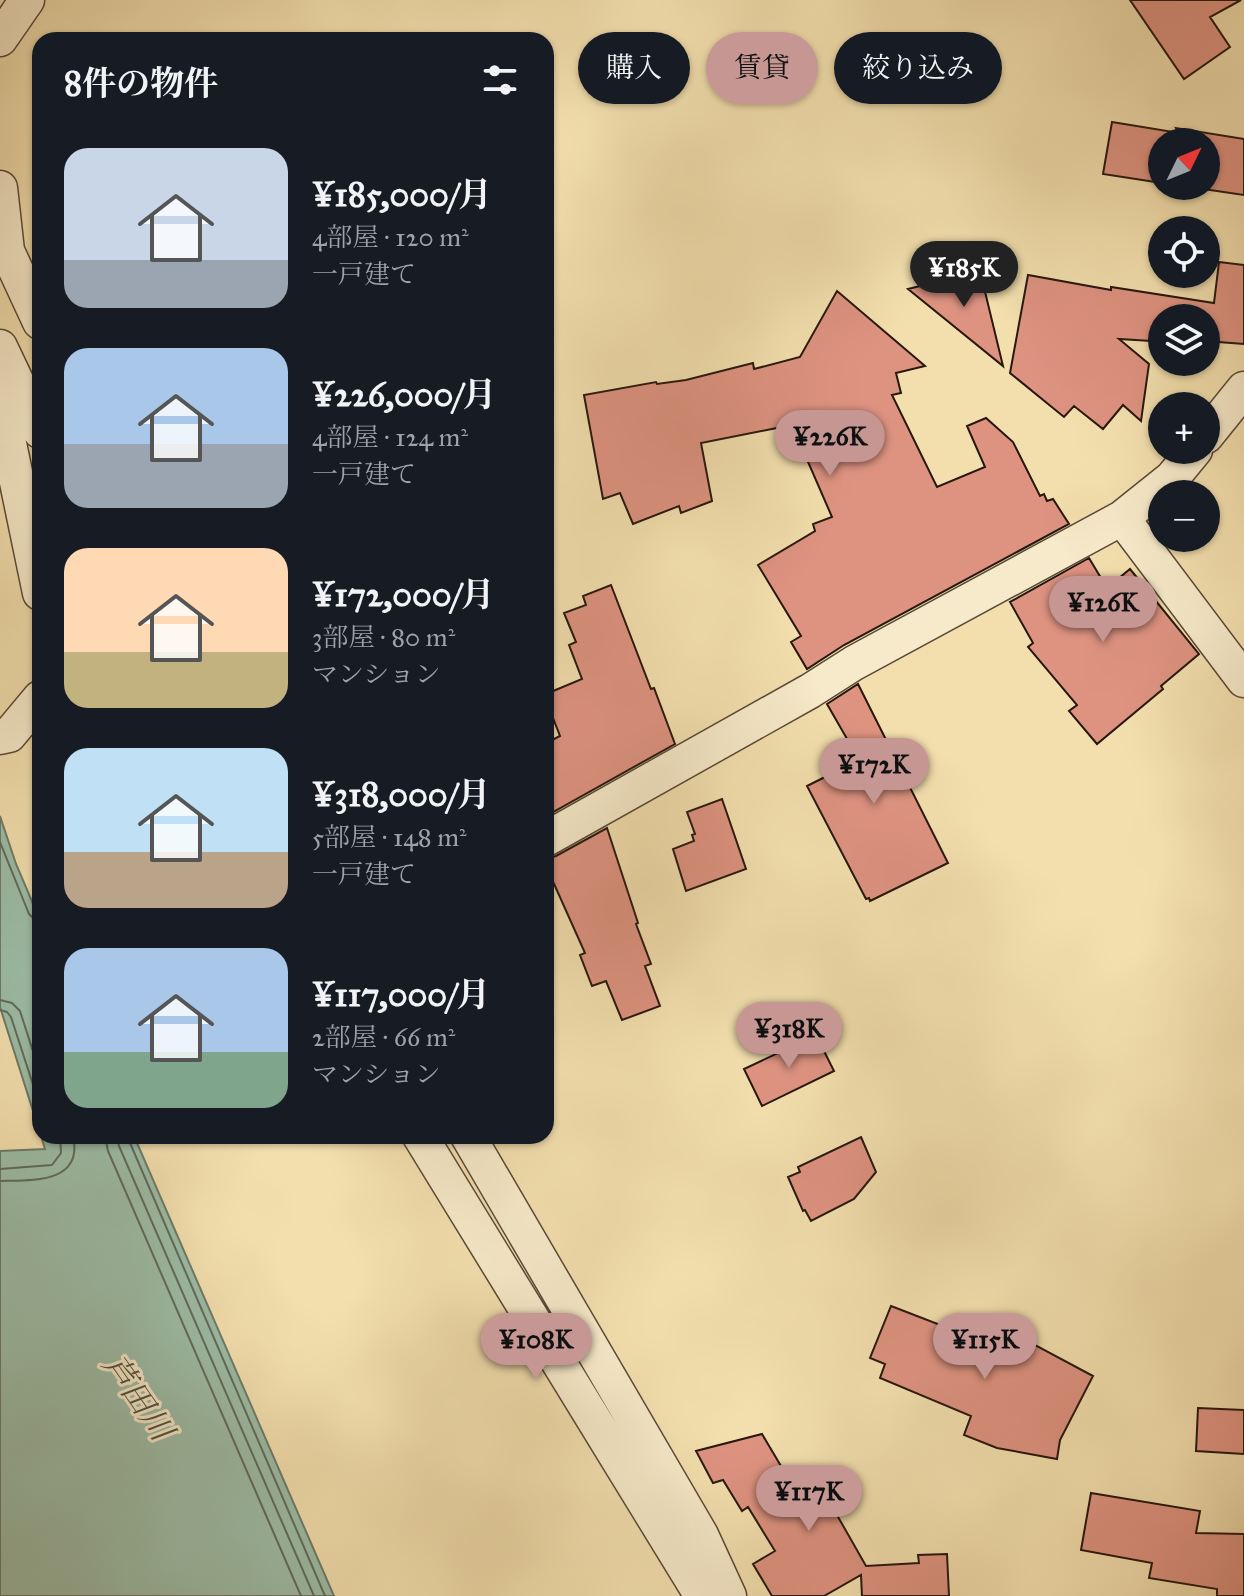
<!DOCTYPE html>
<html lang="ja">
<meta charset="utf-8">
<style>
:root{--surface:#171b24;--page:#242831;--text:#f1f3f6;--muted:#9ea1a6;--accent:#c59692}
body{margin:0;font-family:"IM FELL Great Primer","Noto Serif JP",serif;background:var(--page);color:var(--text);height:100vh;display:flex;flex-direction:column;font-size:30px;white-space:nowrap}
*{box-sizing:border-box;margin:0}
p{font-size:26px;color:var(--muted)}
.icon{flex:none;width:44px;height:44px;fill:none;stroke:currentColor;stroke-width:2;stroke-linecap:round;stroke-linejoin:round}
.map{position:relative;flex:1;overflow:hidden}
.details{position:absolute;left:32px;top:32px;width:522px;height:1112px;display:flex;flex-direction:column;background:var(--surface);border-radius:24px;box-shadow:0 2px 6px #0004}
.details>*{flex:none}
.top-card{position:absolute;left:578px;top:32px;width:546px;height:72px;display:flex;gap:16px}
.needle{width:52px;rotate:47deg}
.fabs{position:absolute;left:1148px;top:128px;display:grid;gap:16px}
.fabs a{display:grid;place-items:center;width:72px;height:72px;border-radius:50%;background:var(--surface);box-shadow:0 2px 6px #0004;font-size:40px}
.price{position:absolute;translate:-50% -68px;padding:0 18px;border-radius:28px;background:var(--accent);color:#111;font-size:26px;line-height:52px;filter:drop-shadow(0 2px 4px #0008)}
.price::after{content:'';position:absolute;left:50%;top:48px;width:24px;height:18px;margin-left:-12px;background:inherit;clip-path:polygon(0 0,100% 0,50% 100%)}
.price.active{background:#222;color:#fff}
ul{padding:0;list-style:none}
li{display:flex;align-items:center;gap:24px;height:200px;padding:0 32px}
li span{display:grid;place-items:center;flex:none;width:224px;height:160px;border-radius:24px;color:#555}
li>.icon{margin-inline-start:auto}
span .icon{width:96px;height:96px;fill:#fffc;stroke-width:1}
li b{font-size:34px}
h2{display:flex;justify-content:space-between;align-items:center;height:96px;padding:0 32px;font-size:34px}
.tag{padding:0 28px;border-radius:36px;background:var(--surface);box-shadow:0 2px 6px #0004;font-size:28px;line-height:72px}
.tag.active{background:var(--accent);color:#111}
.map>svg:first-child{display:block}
</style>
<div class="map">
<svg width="1244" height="1596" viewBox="0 0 1244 1596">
<rect width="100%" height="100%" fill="#f3dfae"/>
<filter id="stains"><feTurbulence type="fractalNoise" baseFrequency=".0025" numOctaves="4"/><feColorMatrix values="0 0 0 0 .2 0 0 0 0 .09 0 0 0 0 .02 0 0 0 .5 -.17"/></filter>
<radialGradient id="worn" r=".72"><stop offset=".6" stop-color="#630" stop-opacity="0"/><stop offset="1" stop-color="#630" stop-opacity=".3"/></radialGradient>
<path fill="#9cbda7" stroke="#6d7b6a" stroke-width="2" d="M 0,816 L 16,864 L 40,920 L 40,1133 L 0,1007 Z
M 41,1136 L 134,1136 L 334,1596 L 0,1596 L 0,1151 L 45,1149 Z"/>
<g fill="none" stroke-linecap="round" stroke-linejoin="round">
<path stroke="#616a5b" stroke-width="2" d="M 0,842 L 29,914 L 34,919 L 40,920
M 0,1000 L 12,1003 L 20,1011 L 40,1073
M 0,1010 L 7,1012 L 11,1017 L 40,1106
M 105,1136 L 108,1151 L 301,1596
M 117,1136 L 119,1146 L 314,1596
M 127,1136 L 325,1596
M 0,1169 L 52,1165 L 61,1153 L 60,1136
M 0,1181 C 31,1180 84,1184 73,1136"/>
</g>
<path fill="#de9381" stroke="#26170f" stroke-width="2" d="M 1130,0 L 1241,0 L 1210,17 L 1230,47 L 1184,79 Z
M 1112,122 L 1179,133 L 1176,128 L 1244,139 L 1244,195 L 1183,186 L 1206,186 L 1206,142 L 1162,142 L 1162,183 L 1103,174 Z
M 1219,262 L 1244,265 L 1244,344 L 1206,341 L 1206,318 L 1162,318 L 1162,323 L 1154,322 L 1151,341 L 1119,339 L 1149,364 L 1141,421 L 1123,405 L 1103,429 L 1074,406 L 1064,417 L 1010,373 L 1028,275 L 1111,290 L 1111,287 L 1214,303 Z
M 980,271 L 1003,366 L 908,289 Z
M 837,291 L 925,366 L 896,373 L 901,393 L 892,395 L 937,487 L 985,467 L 967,426 L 986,418 L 1013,442 L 1040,496 L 1044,494 L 1047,501 L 1053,499 L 1069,524 L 844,645 L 807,669 L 791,642 L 801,636 L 758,565 L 815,531 L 813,524 L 832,517 L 792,425 L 701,443 L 712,501 L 681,513 L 679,506 L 633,524 L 620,493 L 603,499 L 584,395 L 656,382 L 657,384 L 686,380 L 753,363 L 754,369 L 800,357 Z
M 1089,558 L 1107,588 L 1130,569 L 1199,654 L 1161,686 L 1163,689 L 1097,744 L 1069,711 L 1077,705 L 1028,647 L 1033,643 L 1010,602 Z
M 611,585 L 651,689 L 654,688 L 675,744 L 546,816 L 546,743 L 560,736 L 546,700 L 546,694 L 582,679 L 569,645 L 576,642 L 564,613 L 586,605 L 583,596 Z
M 858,684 L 948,863 L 870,901 L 869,898 L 866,899 L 807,786 L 833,773 L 829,765 L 854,751 L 827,704 Z
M 722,799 L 746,869 L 686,891 L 673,849 L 694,841 L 692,835 L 695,834 L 687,812 Z
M 607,828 L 638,923 L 636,924 L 651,964 L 645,966 L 660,1006 L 622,1020 L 606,981 L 592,986 L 580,955 L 585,953 L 546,866 L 546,859 L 556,856 Z
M 816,1035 L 834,1071 L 762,1106 L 744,1069 Z
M 861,1137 L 876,1172 L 854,1199 L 811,1221 L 805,1210 L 803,1211 L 788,1177 L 800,1172 L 798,1167 Z
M 891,1306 L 966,1335 L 967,1331 L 996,1343 L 1003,1328 L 1093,1376 L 1060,1440 L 1057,1459 L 997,1448 L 964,1435 L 971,1416 L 880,1378 L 885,1364 L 870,1358 Z
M 1198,1408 L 1244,1410 L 1244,1454 L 1196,1451 Z
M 762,1434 L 810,1515 L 821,1509 L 823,1513 L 833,1508 L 866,1566 L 919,1563 L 918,1555 L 947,1554 L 949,1596 L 862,1596 L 861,1575 L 824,1596 L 772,1596 L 753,1564 L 775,1551 L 748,1507 L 742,1511 L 723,1480 L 713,1483 L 696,1451 Z
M 1091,1493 L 1200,1511 L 1196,1533 L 1244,1534 L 1244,1596 L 1217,1596 L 1217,1589 L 1149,1578 L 1152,1563 L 1081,1550 Z"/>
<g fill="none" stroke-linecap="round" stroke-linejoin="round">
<defs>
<path id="minor" d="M 0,39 L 27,0
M 0,188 L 7,251
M 0,231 L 7,251 L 40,322
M 0,347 L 40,431
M 0,400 L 40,593
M 1206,436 L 1244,389
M 1122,518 L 1244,680
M 0,737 L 9,735 L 40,698
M 546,839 L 810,691 L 854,663 L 1122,518 L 1172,478 L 1195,450
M 420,1136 L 702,1596
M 468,1136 L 701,1535 L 729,1596"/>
</defs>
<use href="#minor" stroke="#594937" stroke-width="37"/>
<use href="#minor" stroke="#f7eaca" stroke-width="34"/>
</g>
<g text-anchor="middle" stroke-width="6" stroke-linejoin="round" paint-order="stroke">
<g font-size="32" font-style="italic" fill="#4f5144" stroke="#f7eaca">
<text transform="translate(138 1397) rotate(55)" y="11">芦田川</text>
</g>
</g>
<rect width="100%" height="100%" filter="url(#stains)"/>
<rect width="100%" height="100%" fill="url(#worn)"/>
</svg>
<div class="fabs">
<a><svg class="needle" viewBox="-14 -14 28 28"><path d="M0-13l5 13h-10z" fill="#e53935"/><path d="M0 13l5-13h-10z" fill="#9ea1a6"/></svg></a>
<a><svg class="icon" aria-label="locate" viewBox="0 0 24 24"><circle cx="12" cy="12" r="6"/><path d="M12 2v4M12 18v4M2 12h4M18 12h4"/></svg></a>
<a><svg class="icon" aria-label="layers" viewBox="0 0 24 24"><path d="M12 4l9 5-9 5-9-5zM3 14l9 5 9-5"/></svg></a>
<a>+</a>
<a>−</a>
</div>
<b class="price active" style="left:964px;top:309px">¥185K</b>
<b class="price" style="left:830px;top:478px">¥226K</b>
<b class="price" style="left:1103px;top:644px">¥126K</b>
<b class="price" style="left:874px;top:806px">¥172K</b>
<b class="price" style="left:789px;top:1070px">¥318K</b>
<b class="price" style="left:536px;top:1381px">¥108K</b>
<b class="price" style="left:985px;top:1381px">¥115K</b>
<b class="price" style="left:809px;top:1533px">¥117K</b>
<div class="top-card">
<a class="tag">購入</a>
<a class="tag active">賃貸</a>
<a class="tag">絞り込み</a>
</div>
<section class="details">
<h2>8件の物件<svg class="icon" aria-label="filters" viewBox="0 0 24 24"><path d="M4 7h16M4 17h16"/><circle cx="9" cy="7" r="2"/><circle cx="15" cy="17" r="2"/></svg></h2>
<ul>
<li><span style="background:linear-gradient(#c9d6e8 70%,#9aa5b1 0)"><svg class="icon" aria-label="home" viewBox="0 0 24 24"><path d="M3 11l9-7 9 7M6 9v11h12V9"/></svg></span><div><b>¥185,000/月</b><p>4部屋 · 120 m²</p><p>一戸建て</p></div></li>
<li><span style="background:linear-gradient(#a9c7e8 60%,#9aa5b1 0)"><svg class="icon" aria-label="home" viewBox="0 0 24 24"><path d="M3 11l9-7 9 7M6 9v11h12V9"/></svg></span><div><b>¥226,000/月</b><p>4部屋 · 124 m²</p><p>一戸建て</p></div></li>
<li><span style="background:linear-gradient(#ffd9b3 65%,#c2b280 0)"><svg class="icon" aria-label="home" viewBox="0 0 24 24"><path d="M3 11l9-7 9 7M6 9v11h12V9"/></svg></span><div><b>¥172,000/月</b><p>3部屋 · 80 m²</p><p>マンション</p></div></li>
<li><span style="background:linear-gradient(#bfe0f5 65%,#b9a48a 0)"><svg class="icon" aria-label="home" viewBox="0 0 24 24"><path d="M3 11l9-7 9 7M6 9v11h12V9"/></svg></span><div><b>¥318,000/月</b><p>5部屋 · 148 m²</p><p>一戸建て</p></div></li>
<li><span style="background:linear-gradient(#a9c7e8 65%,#7fa58c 0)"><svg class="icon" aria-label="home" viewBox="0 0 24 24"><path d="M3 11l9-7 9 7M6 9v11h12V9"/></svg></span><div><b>¥117,000/月</b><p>2部屋 · 66 m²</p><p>マンション</p></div></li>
</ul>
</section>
</div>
